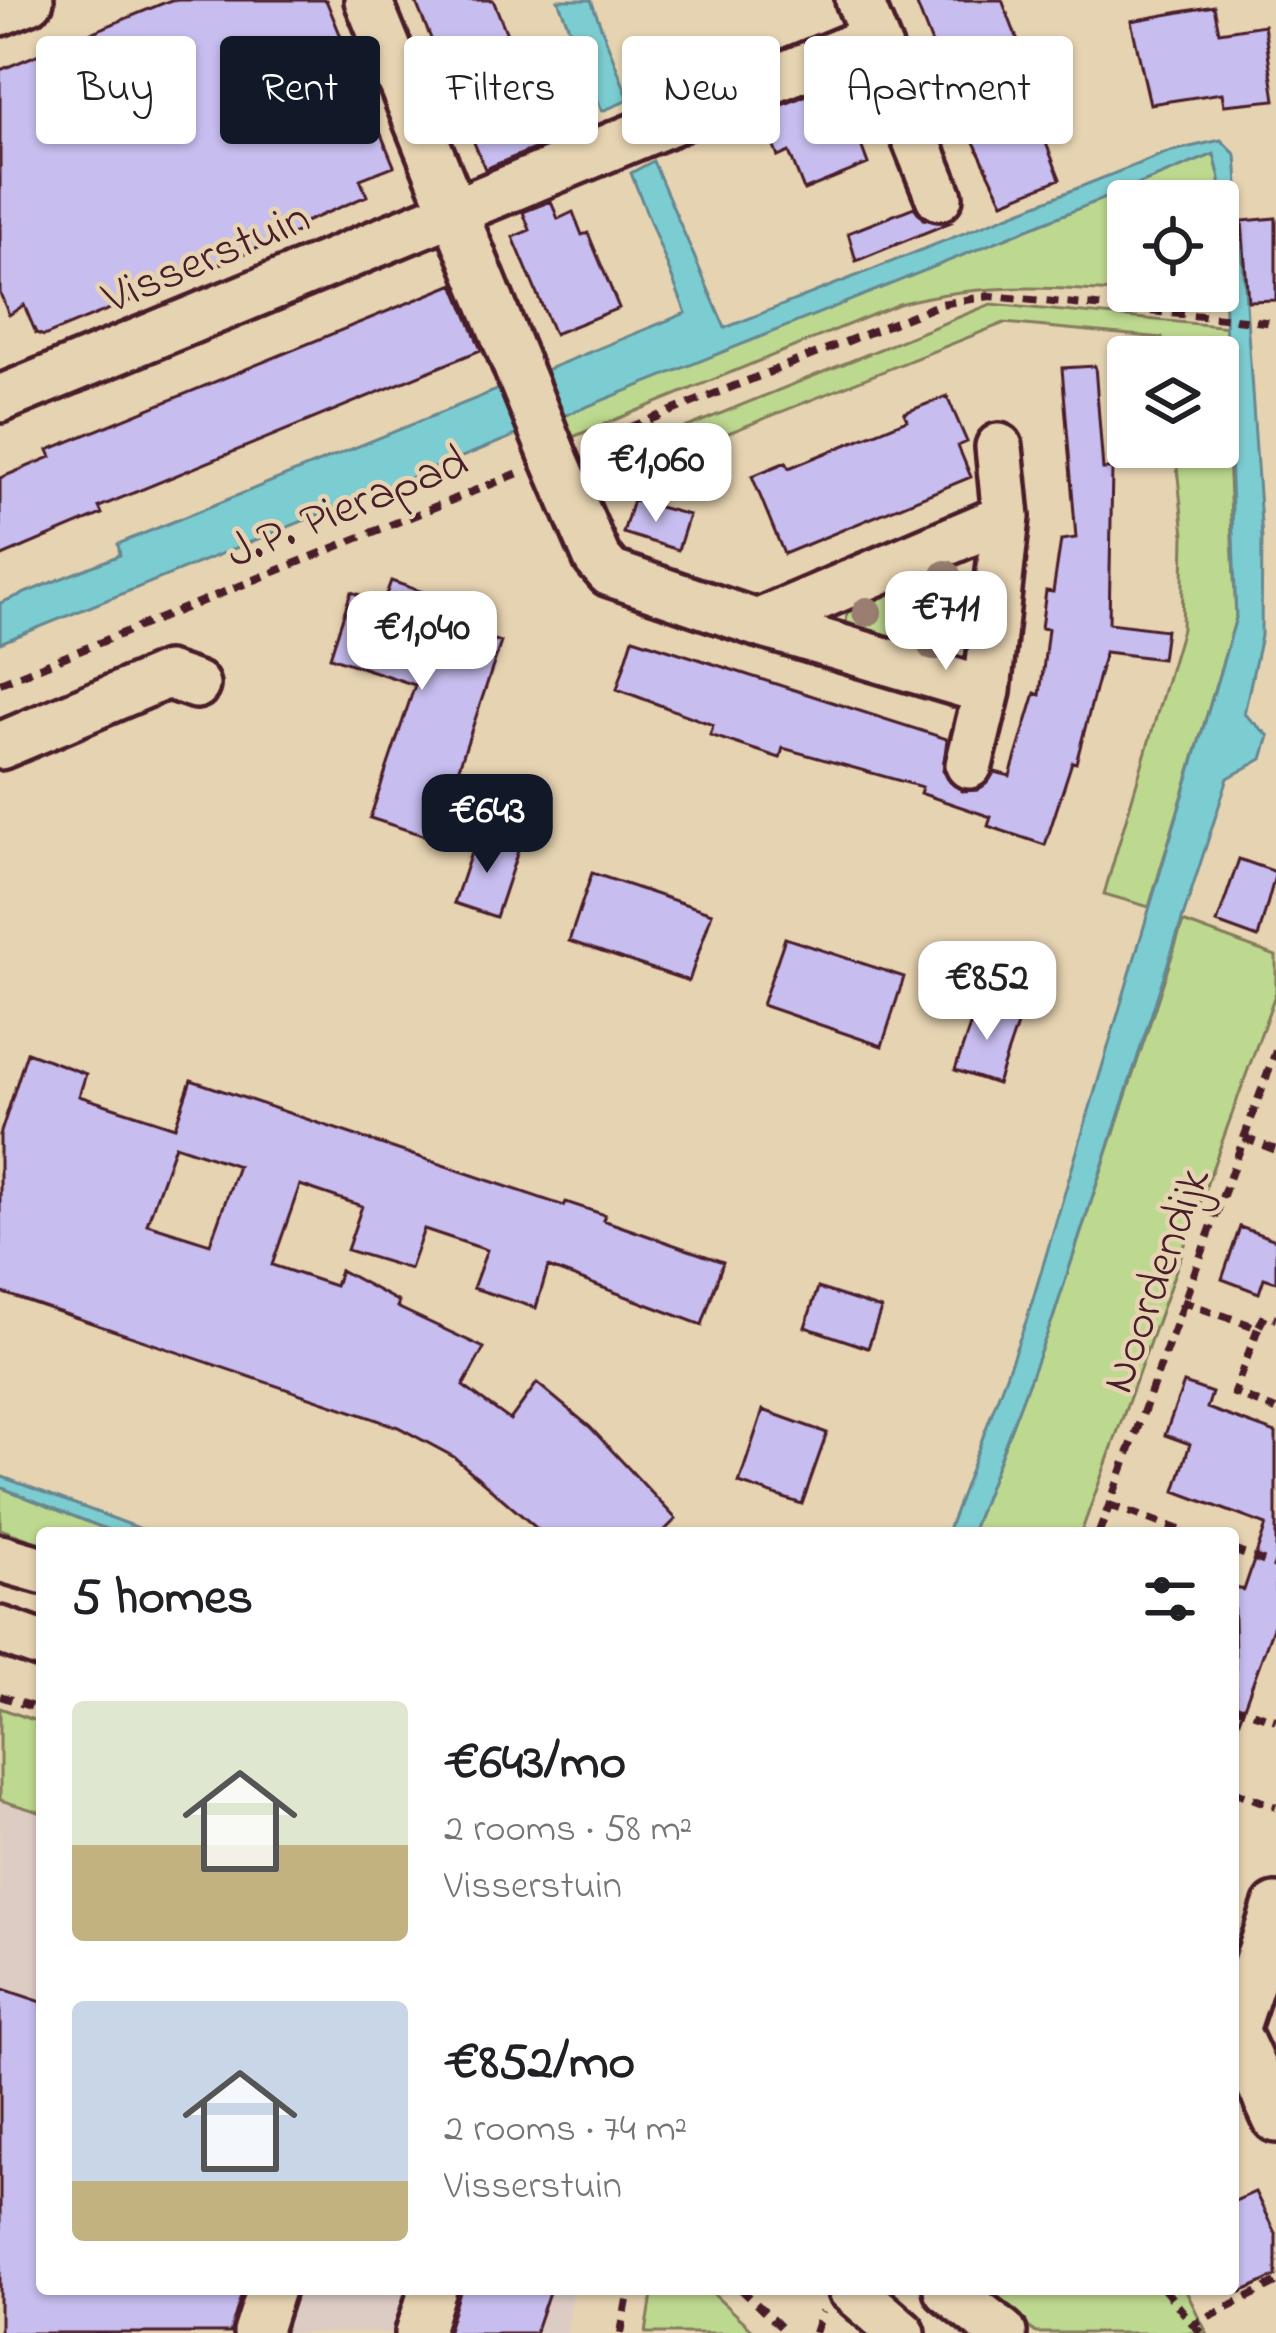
<!DOCTYPE html>
<meta charset="utf-8">
<style>
:root{--surface:#fff;--page:#f6f6f6;--text:#202124;--muted:#757577;--accent:#111827}
body{margin:0;font-family:"Indie Flower",sans-serif;background:var(--page);color:var(--text);height:100vh;display:flex;flex-direction:column;font-size:45px;white-space:nowrap}
*{box-sizing:border-box;margin:0}
p{font-size:39px;color:var(--muted)}
.icon{flex:none;width:66px;height:66px;fill:none;stroke:currentColor;stroke-width:2;stroke-linecap:round;stroke-linejoin:round}
.map{position:relative;flex:1;overflow:hidden}
.drawer{position:absolute;left:36px;top:1527px;width:1203px;height:768px;display:flex;flex-direction:column;background:var(--surface);border-radius:12px;box-shadow:0 3px 9px #0004}
.drawer>*{flex:none}
.banner{position:absolute;left:36px;top:36px;width:1206px;height:108px;display:flex;gap:24px}
.buttons{position:absolute;left:1107px;top:180px;display:grid;gap:24px}
.buttons a{display:grid;place-items:center;width:132px;height:132px;border-radius:12px;background:var(--surface);box-shadow:0 3px 9px #0004;font-size:60px}
.price{position:absolute;translate:-50% -102px;padding:0 27px;border-radius:24px;background:#fff;color:#222;font-size:39px;line-height:78px;filter:drop-shadow(0 3px 6px #0008)}
.price::after{content:'';position:absolute;left:50%;top:72px;width:36px;height:27px;margin-left:-18px;background:inherit;clip-path:polygon(0 0,100% 0,50% 100%)}
.price.on{background:var(--accent);color:#fff}
ul{padding:0;list-style:none}
li{display:flex;align-items:center;gap:36px;height:300px;padding:0 36px}
li span{display:grid;place-items:center;flex:none;width:336px;height:240px;border-radius:12px;color:#555}
li>.icon{margin-inline-start:auto}
span .icon{width:144px;height:144px;fill:#fffc;stroke-width:1}
li b{font-size:51px}
h2{display:flex;justify-content:space-between;align-items:center;height:144px;padding:0 36px;font-size:51px}
.tag{padding:0 42px;border-radius:12px;background:var(--surface);box-shadow:0 3px 9px #0004;font-size:42px;line-height:108px}
.tag.on{background:var(--accent);color:#fff}
.map>svg:first-child{display:block}
</style>
<div class="map">
<svg width="1276" height="2333" viewBox="0 0 1276 2333">
<rect width="100%" height="100%" fill="#e6d3b1"/>
<filter id="ink" filterUnits="userSpaceOnUse"><feTurbulence type="fractalNoise" baseFrequency=".00833" numOctaves="2"/><feDisplacementMap in="SourceGraphic" scale="24" xChannelSelector="R" yChannelSelector="G"/><feConvolveMatrix kernelMatrix="1 2 1 2 8 2 1 2 1" color-interpolation-filters="sRGB"/></filter>
<g filter="url(#ink)">
<path fill="#ddccc4" d="M 0,1800 L 42,1814 L 42,2289 L 573,2289 L 567,2333 L 0,2333 Z"/>
<path fill="#bdd88f" stroke="#847c5d" stroke-width="3" fill-rule="evenodd" d="M 1214,154 L 1220,179 L 1228,302 C 1117,294 1007,274 899,304 L 563,441 L 554,419 ZM 1128,201 L 1218,201 L 1218,291 L 1128,291 Z
M 991,304 L 1230,327 L 1226,417 L 1236,618 L 1149,907 L 1104,894 L 1182,629 L 1184,535 L 1175,447 L 1218,447 L 1218,357 L 1165,357 L 1162,338 L 1004,323 L 588,489 L 579,471 Z
M 956,559 L 940,667 L 846,636 L 847,601 Z
M 1183,922 L 1276,956 L 1276,992 L 1081,1533 L 971,1533 L 1053,1318 Z
M 0,1487 L 116,1533 L 42,1533 L 42,1544 L 0,1529 Z
M 0,1708 L 42,1723 L 42,1813 L 0,1800 Z
M 653,2289 L 708,2289 L 755,2333 L 646,2333 Z
M 980,2289 L 1185,2289 L 1207,2333 L 1036,2333 Z"/>
<path fill="#7bcdd1" stroke="#67878f" stroke-width="3" d="M 558,0 L 591,0 L 629,100 L 602,111 Z
M 1221,140 L 1236,155 L 1262,539 L 1261,636 L 1244,714 L 1269,736 L 1262,759 L 1228,778 L 1053,1318 L 971,1533 L 947,1533 L 1027,1319 L 1236,618 L 1220,179 L 1214,154 L 0,643 L 0,603 L 120,555 L 118,544 L 686,313 L 631,173 L 653,161 L 725,328 L 1168,152 Z
M 0,1476 L 152,1533 L 116,1533 L 0,1487 Z"/>
<path fill="#c7bdef" stroke="#4a1f2b" stroke-width="3" fill-rule="evenodd" d="M 171,0 L 326,0 L 394,166 L 360,179 L 367,196 L 300,224 L 302,230 L 44,336 L 36,333 L 24,305 L 9,315 L 0,293 L 0,70 Z
M 415,0 L 493,0 L 551,142 L 485,169 Z
M 915,0 L 1002,0 L 1042,103 L 1032,107 L 1060,179 L 1003,202 L 955,103 Z
M 1214,6 L 1219,32 L 1264,25 L 1275,100 L 1224,105 L 1222,93 L 1150,104 L 1131,21 Z
M 838,82 L 868,164 L 804,190 L 789,152 L 778,157 L 761,114 Z
M 551,201 L 558,219 L 573,212 L 582,235 L 588,233 L 619,308 L 554,334 L 513,237 L 530,230 L 523,212 Z
M 914,207 L 923,219 L 949,223 L 856,261 L 848,233 Z
M 1276,218 L 1276,300 L 1248,301 L 1242,221 Z
M 454,284 L 481,350 L 99,507 L 102,514 L 0,557 L 0,478 L 51,457 L 48,450 Z
M 1095,366 L 1103,469 L 1112,469 L 1109,623 L 1166,630 L 1162,659 L 1105,652 L 1076,763 L 1072,762 L 1045,845 L 988,826 L 991,817 L 920,793 L 922,787 L 783,748 L 780,758 L 710,735 L 713,725 L 617,689 L 633,638 L 947,739 L 943,771 L 962,791 L 978,790 L 995,772 L 1010,776 L 1035,693 L 1040,695 L 1048,629 L 1041,628 L 1046,591 L 1053,592 L 1061,540 L 1076,538 L 1062,368 Z
M 947,396 L 967,442 L 958,446 L 971,477 L 784,554 L 752,476 L 786,462 L 789,468 L 907,420 L 904,413 Z
M 633,500 L 689,515 L 678,550 L 623,533 Z
M 391,581 L 492,616 L 485,637 L 501,642 L 435,839 L 370,818 L 415,685 L 330,657 L 351,592 L 383,603 Z
M 477,835 L 519,848 L 496,917 L 454,903 Z
M 1239,859 L 1276,872 L 1258,938 L 1217,923 Z
M 592,873 L 712,913 L 689,981 L 569,941 Z
M 785,938 L 904,977 L 882,1046 L 762,1005 Z
M 978,1002 L 1020,1016 L 997,1084 L 955,1070 Z
M 27,1052 L 86,1074 L 79,1096 L 175,1127 L 191,1080 L 564,1206 L 566,1202 L 605,1215 L 603,1220 L 723,1262 L 702,1325 L 548,1267 L 536,1308 L 473,1288 L 487,1250 L 424,1229 L 410,1269 L 347,1250 L 362,1206 L 300,1185 L 272,1265 L 335,1286 L 340,1270 L 399,1302 L 397,1307 L 484,1348 L 463,1386 L 510,1420 L 537,1383 L 590,1427 L 676,1519 L 662,1533 L 542,1533 L 454,1457 L 398,1427 L 0,1292 L 0,1135 ZM 175,1145 L 238,1166 L 210,1244 L 147,1224 Z
M 1240,1227 L 1276,1240 L 1276,1282 L 1264,1278 L 1259,1293 L 1222,1279 Z
M 818,1288 L 881,1309 L 868,1348 L 805,1327 Z
M 1184,1383 L 1212,1393 L 1207,1408 L 1276,1433 L 1276,1619 L 1237,1726 L 1233,1586 L 1244,1590 L 1266,1525 L 1175,1491 L 1190,1444 L 1165,1435 Z
M 763,1410 L 827,1433 L 802,1504 L 739,1483 Z
M 0,1988 L 42,2002 L 42,2289 L 243,2289 L 230,2333 L 0,2333 Z
M 1255,2192 L 1276,2235 L 1276,2276 L 1241,2292 L 1233,2274 L 1233,2202 Z
M 461,2289 L 550,2289 L 535,2333 L 447,2333 Z"/>
<g fill="none" stroke-linecap="round" stroke-linejoin="round">
<defs>
<path id="minor" d="M 368,0 L 554,458 L 597,558 L 610,573 L 757,623 L 1006,517
M 859,0 L 939,197
M 0,12 L 30,0
M 0,399 L 874,38
M 757,623 L 987,691 L 1006,517 L 999,447
M 0,746 L 167,675 L 196,685
M 969,765 L 987,691
M 0,1558 L 42,1570
M 0,1630 L 42,1645
M 1276,1907 L 1235,2030 L 1276,2119
M 851,2289 L 902,2333
M 947,2289 L 1003,2333
M 257,2333 L 271,2289
M 419,2333 L 433,2289"/>
</defs>
<use href="#minor" stroke="#4a1f2b" stroke-width="54"/>
<path stroke="#4a1f2b" stroke-width="8" stroke-dasharray="12 9" stroke-linecap="butt" d="M 591,443 L 941,304 L 990,296 L 1276,323
M 0,683 L 521,472
M 1244,1138 L 1276,1150
M 1181,1301 L 1258,1328 L 1265,1315 L 1276,1318
M 1258,1328 L 1234,1393 L 1276,1410
M 1109,1505 L 1188,1533
M 1099,1533 L 1276,1051
M 1233,1550 L 1276,1566
M 0,1696 L 42,1710
M 1233,1706 L 1276,1720
M 1233,1791 L 1276,1807
M 741,2289 L 786,2333
M 1164,2289 L 1193,2324 L 1276,2283
M 1193,2324 L 1202,2333
M 621,2333 L 629,2289
M 815,2333 L 822,2312"/>
<use href="#minor" stroke="#e6d3b1" stroke-width="45"/>
</g>
<g fill="#9a7f70">
<circle cx="946" cy="575" r="15"/>
<circle cx="867" cy="612" r="15"/>
<circle cx="933" cy="646" r="15"/>
</g>
</g>
<g text-anchor="middle" stroke-width="9" stroke-linejoin="round" paint-order="stroke">
<g font-size="48" fill="#4a1f2b" stroke="#e6d3b1">
<text transform="translate(205 255) rotate(-23)" y="17">Visserstuin</text>
<text transform="translate(346 504) rotate(-22)" y="17">J.P. Pierapad</text>
<text transform="translate(1153 1279) rotate(-70)" y="17">Noordendijk</text>
</g>
</g>
</svg>
<div class="buttons">
<a><svg class="icon" aria-label="locate" viewBox="0 0 24 24"><circle cx="12" cy="12" r="6"/><path d="M12 2v4M12 18v4M2 12h4M18 12h4"/></svg></a>
<a><svg class="icon" aria-label="layers" viewBox="0 0 24 24"><path d="M12 4l9 5-9 5-9-5zM3 14l9 5 9-5"/></svg></a>
</div>
<b class="price" style="left:656px;top:525px">€1,060</b>
<b class="price" style="left:946px;top:673px">€711</b>
<b class="price" style="left:422px;top:693px">€1,040</b>
<b class="price on" style="left:487px;top:876px">€643</b>
<b class="price" style="left:987px;top:1043px">€852</b>
<div class="banner">
<a class="tag">Buy</a>
<a class="tag on">Rent</a>
<a class="tag">Filters</a>
<a class="tag">New</a>
<a class="tag">Apartment</a>
</div>
<section class="drawer">
<h2>5 homes<svg class="icon" aria-label="filters" viewBox="0 0 24 24"><path d="M4 7h16M4 17h16"/><circle cx="9" cy="7" r="2"/><circle cx="15" cy="17" r="2"/></svg></h2>
<ul>
<li><span style="background:linear-gradient(#dfe7d0 60%,#c2b280 0)"><svg class="icon" aria-label="home" viewBox="0 0 24 24"><path d="M3 11l9-7 9 7M6 9v11h12V9"/></svg></span><div><b>€643/mo</b><p>2 rooms · 58 m²</p><p>Visserstuin</p></div></li>
<li><span style="background:linear-gradient(#c9d6e8 75%,#c2b280 0)"><svg class="icon" aria-label="home" viewBox="0 0 24 24"><path d="M3 11l9-7 9 7M6 9v11h12V9"/></svg></span><div><b>€852/mo</b><p>2 rooms · 74 m²</p><p>Visserstuin</p></div></li>
</ul>
</section>
</div>
